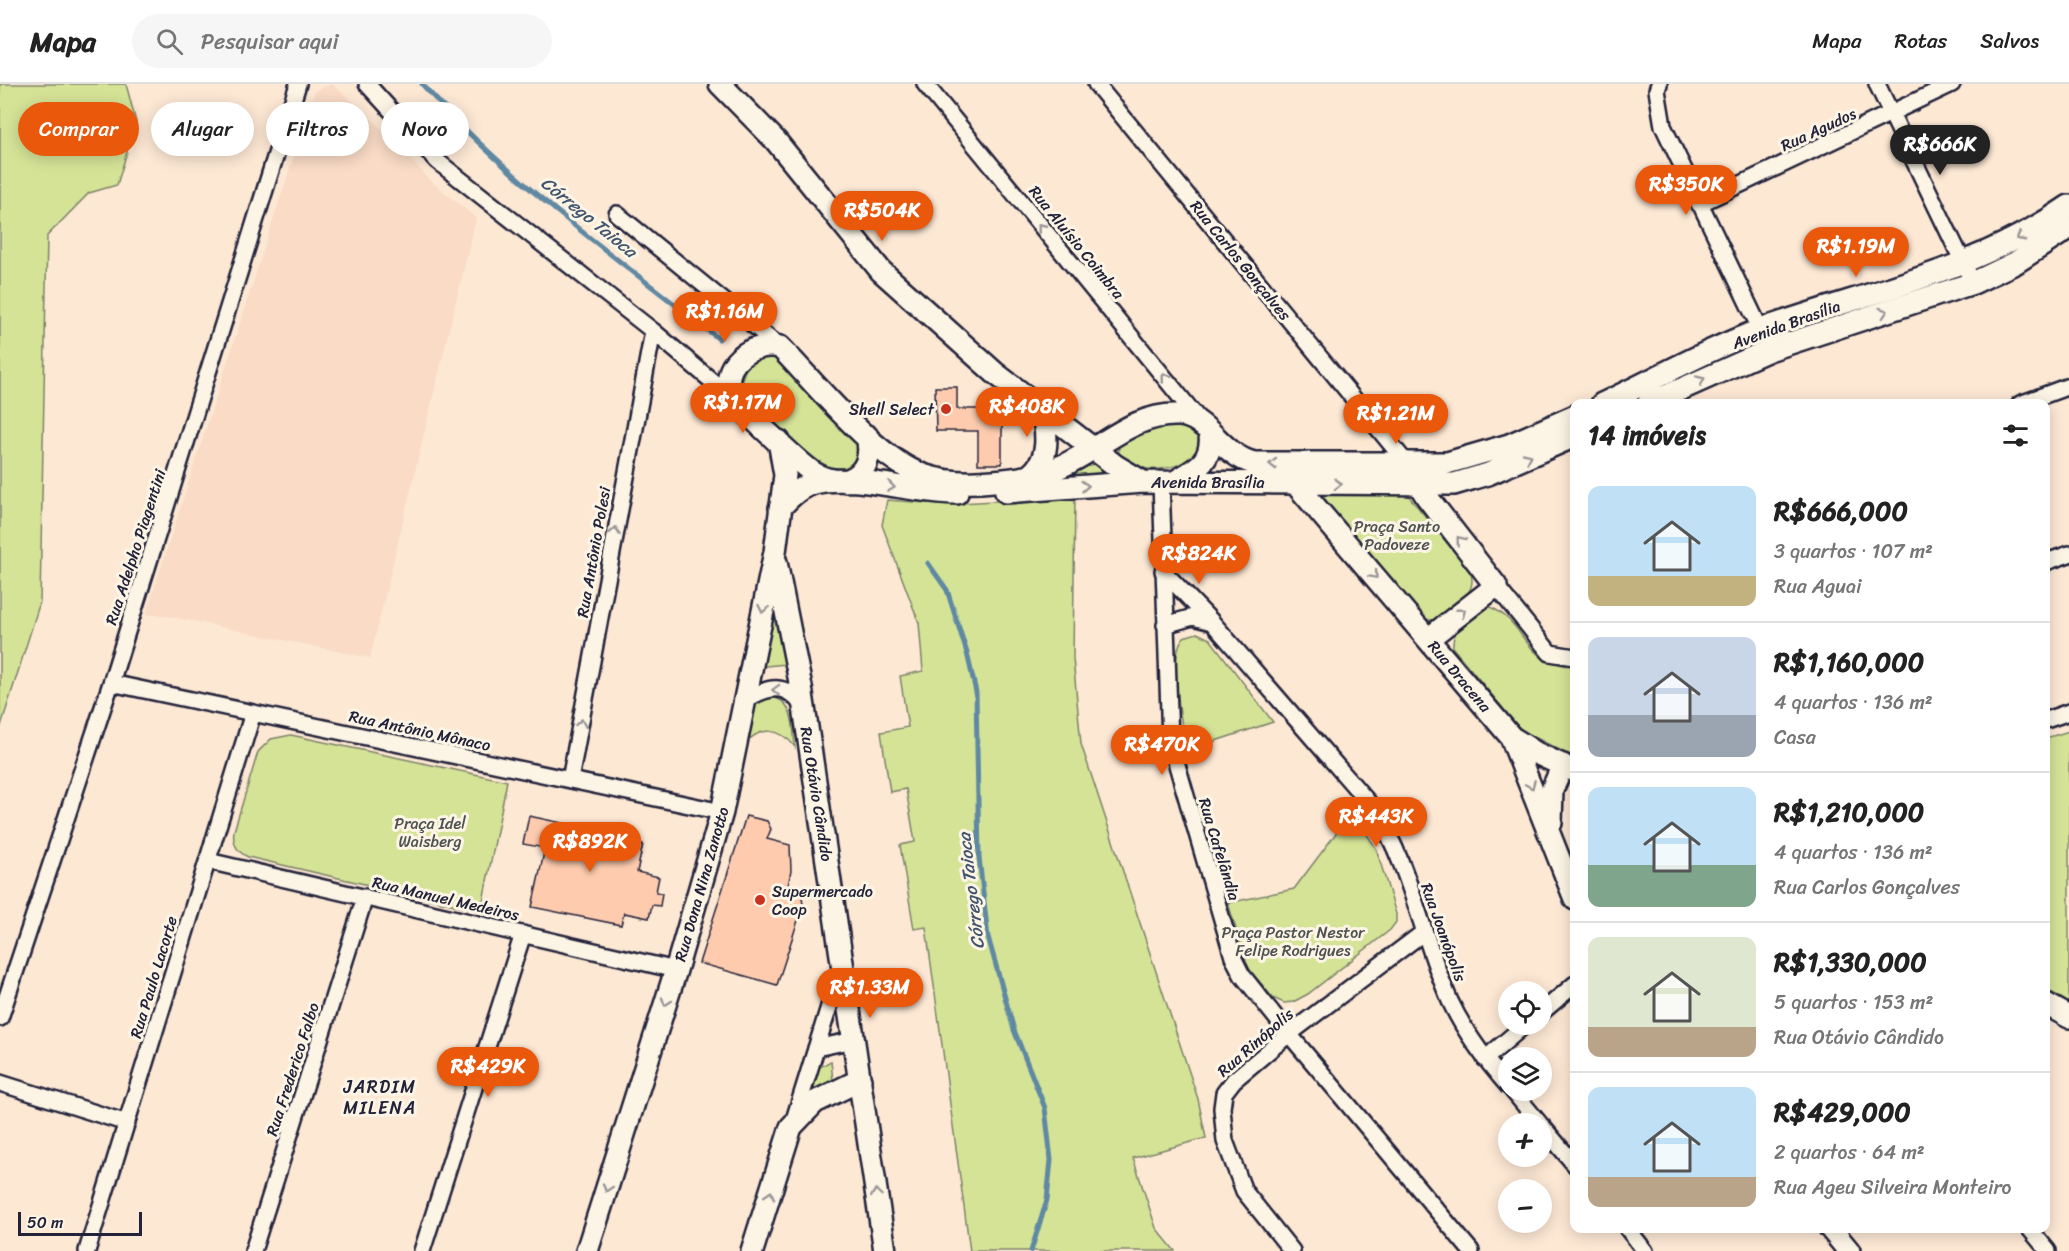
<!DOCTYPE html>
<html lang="pt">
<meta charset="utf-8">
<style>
:root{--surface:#fff;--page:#f6f6f6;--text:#222;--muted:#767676;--line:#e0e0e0;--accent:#ea580c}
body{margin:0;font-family:Sriracha,sans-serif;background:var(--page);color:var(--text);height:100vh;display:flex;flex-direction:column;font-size:22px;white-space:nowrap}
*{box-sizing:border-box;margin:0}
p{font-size:20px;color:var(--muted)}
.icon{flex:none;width:33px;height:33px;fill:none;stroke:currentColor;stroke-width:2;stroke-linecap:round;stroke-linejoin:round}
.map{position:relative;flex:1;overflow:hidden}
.sheet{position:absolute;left:1570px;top:315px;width:480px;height:834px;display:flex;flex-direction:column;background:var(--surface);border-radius:12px;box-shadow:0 3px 15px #0003}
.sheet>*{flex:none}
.hud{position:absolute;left:18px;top:18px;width:570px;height:54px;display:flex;gap:12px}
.tools{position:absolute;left:1498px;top:897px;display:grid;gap:12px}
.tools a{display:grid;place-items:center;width:54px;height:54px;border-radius:50%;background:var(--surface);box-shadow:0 3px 15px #0003;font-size:30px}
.scale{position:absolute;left:18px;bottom:15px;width:124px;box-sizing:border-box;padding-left:6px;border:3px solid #22223b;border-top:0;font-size:16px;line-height:21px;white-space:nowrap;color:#22223b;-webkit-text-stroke:4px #fcf5e5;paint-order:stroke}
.price{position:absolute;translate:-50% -51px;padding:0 14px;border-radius:21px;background:var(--accent);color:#fff;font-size:20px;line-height:39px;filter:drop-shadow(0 2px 3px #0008)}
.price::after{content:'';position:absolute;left:50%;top:36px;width:18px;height:14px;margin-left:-9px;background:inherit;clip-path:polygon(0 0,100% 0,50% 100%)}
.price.active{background:#222;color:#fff}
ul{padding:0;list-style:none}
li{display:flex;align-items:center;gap:18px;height:150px;padding:0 18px}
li+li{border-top:2px solid var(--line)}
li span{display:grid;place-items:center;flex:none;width:168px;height:120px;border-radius:12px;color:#555}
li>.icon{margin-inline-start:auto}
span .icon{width:72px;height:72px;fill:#fffc;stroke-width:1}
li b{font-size:26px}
h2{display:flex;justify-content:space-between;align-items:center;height:72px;padding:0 18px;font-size:26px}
.chip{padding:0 21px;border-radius:27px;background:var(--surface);box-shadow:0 3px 15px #0003;font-size:21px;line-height:54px}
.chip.active{background:var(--accent);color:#fff}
header{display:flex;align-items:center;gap:36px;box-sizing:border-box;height:84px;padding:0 30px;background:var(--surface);border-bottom:2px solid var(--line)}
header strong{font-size:28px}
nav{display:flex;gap:33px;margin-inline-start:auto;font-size:21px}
.search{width:420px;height:54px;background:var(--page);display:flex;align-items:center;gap:15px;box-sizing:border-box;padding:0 21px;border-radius:33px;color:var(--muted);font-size:22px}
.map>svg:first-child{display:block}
</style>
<header>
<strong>Mapa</strong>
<div class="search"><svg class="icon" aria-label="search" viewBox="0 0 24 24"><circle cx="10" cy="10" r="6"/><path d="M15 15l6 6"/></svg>Pesquisar aqui</div>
<nav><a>Mapa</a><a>Rotas</a><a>Salvos</a></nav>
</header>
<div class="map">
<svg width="2069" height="1167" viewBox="0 0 2069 1167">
<rect width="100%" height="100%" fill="#fde8d4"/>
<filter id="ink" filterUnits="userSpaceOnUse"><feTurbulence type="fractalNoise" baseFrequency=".0167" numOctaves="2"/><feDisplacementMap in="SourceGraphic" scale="12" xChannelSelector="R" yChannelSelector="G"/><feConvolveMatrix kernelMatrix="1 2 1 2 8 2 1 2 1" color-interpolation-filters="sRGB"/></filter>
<g filter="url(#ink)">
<path fill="#f9dbc6" d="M 332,0 L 365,28 L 433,99 L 476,134 L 370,574 L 168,532 L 146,530 L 315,7 Z"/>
<path fill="#d5e397" stroke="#7c8269" stroke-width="1.5" d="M 0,0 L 126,0 L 136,38 L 117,101 L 89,109 L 47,152 L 40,518 L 0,645 Z
M 762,270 L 773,271 L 863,359 L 853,384 C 845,384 837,385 830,383 C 810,376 748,318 741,299 C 745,284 748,278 762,270 Z
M 1181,336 L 1200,353 L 1200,366 C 1180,387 1140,394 1119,370 C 1114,346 1163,341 1181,336 Z
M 1088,374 L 1117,391 L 1045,396 Z
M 1318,409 L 1407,410 L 1470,487 C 1480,511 1451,524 1435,537 L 1421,534 Z
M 1075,413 L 1073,574 L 1081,660 L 1198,1015 L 1206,1054 L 1133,1074 L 1156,1144 L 1175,1167 L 970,1167 L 926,843 L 914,845 L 900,761 L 915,758 L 906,705 L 890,708 L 881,648 L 908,643 L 900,592 L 923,587 L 919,539 L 882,441 L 887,416 L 940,420 Z
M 772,504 L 786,580 L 756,583 Z
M 1490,523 C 1528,539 1522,582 1575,582 L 1575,674 L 1521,646 L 1453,564 C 1451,545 1471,527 1490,523 Z
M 1197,549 L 1210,555 L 1273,638 L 1188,666 C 1181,644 1168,569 1184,553 Z
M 769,613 C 795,615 793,643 795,663 C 781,644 760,641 744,661 L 754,621 Z
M 2069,647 L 2069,919 L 2046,905 L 2046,654 Z
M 291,651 L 507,697 L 481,827 L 248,773 C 237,768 232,760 234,747 L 258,668 L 271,655 Z
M 1352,728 L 1376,764 L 1396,830 L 1396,838 L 1390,846 L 1308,910 L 1293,918 L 1284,919 L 1273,914 L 1248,884 L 1228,819 L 1294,805 Z
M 831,977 L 833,997 L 811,1007 L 818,984 Z"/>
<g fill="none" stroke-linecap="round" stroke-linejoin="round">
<path stroke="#5f89a3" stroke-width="5" d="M 422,0 C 509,98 617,174 719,255
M 928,479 L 947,506 L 967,569 L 976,608 L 979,773 L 988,853 L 1014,946 L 1045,1024 L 1051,1076 L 1047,1116 L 1031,1167"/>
</g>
<path fill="#fecbae" stroke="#22223b" stroke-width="1.5" d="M 935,303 L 957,303 L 957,325 L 1002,325 L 1002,380 L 978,380 L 978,347 L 936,347 Z
M 529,732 L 624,752 L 623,756 L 643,760 L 637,788 L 659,793 L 656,808 L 662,809 L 660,822 L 652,821 L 649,834 L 624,829 L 621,841 L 532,823 L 545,764 L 523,760 Z
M 746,732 L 767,737 L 771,745 L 767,755 L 790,761 L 791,787 L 787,807 L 802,812 L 803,821 L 777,901 L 699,879 Z"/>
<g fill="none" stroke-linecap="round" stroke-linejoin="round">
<defs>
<path id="street" d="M 367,0 L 437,77 L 653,247 L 732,314
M 925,0 L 1200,337
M 1096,0 L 1408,381
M 1659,0 L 1657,6 L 1663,42 L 1765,255
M 1877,0 L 1973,199
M 1699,120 L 1952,0
M 617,130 L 780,263
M 2020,320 L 2069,302
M 1161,398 L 1170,657 L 1233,873 L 1242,891 L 1289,950 L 1471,1167
M 2046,478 L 2069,470
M 1163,487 L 1212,538 L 1374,725 C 1411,782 1422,855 1450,917 C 1465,949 1486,977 1509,1003
M 1496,502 L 1550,569 L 1575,573
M 1165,541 L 1193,533 L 1212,538
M 111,599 L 722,728
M 744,617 C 768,602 786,597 804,624
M 2046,636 L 2069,628
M 570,696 L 653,247
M 208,777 L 676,886
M 1542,928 L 1575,900
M 0,934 L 111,599 L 298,0
M 816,964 L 854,956
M 1485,975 L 1526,940
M 0,999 L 127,1039
M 1512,1006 L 1540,1040
M 793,1039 L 841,884
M 1542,1042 L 1575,1081
M 1627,1144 L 1645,1167
M 2029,1144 L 2048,1167
M 87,1167 L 253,629
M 253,1167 L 365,813
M 422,1167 L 523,850
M 1292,1167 L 1244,1107 L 1225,1057 L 1222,1024 L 1224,1009 L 1234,996 L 1289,950 L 1424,848"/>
<path id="secondary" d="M 720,0 L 776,57 L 881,187 L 995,289 L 1116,382 L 1143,398
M 1602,320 C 1655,295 1708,265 1763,245 C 1868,208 1976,187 2069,122
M 1648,320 L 1769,266 L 1973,199 L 2015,179 L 2069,144
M 1413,391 L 1427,413 L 1496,502 L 1428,555
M 1029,392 C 1051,376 1047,349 1042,326
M 833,396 C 825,395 818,392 811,387 C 802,381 736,320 733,314 C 716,281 752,257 780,263 C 817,301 876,376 926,392 C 947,399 972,399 993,397 C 1020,395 1049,390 1072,377 C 1107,359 1137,329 1179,331 C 1208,333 1221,371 1254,379 L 1447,379 L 1509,361 L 1575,332
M 845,397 C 866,391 872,373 867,352
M 1176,397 C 1196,385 1213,377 1210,351
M 1295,399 L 1511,653 L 1575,815
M 1006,408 L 1143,398 L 1454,400 L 1488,390 L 1575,352
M 780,424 C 790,413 800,403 814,399 C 853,389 914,409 957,409
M 776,478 L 801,603 L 885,1167
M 1511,653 L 1536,669 L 1575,687
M 1551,739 L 1552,706 L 1563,681
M 2046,920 L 2069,933
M 1830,1144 L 1849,1167
M 587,1167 L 676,886 L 722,728 L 775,468 L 785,391 L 779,357
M 752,1167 L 791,1043 L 815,1018 L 860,996"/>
</defs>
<use href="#street" stroke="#22223b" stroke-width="20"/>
<use href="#secondary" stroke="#22223b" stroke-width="26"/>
<use href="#street" stroke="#fcf5e5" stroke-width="15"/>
<use href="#secondary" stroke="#fcf5e5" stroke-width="21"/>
</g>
<defs><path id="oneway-chevron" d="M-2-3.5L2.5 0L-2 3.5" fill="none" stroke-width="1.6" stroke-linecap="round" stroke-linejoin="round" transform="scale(1.5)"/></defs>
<g stroke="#9a9698">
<use href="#oneway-chevron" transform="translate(1041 143) rotate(-129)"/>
<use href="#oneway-chevron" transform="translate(2020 153) rotate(152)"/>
<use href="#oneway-chevron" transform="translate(1884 228) rotate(-18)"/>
<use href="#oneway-chevron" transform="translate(1165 293) rotate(-129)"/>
<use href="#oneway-chevron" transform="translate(1701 296) rotate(-24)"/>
<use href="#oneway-chevron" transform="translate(1528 373) rotate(-25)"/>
<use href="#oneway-chevron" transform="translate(1273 380) rotate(-179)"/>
<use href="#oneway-chevron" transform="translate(1338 400) rotate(1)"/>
<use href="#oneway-chevron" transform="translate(1085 402) rotate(-4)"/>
<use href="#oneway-chevron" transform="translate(891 403) rotate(8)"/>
<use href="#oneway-chevron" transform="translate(615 447) rotate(-80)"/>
<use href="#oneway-chevron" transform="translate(1460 456) rotate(-128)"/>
<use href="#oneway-chevron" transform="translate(1374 491) rotate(49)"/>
<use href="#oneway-chevron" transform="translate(763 525) rotate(101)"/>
<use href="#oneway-chevron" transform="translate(1462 528) rotate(-38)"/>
<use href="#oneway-chevron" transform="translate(776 606) rotate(-178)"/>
<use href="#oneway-chevron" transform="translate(581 639) rotate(-80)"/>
<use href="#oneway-chevron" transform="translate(1531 701) rotate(67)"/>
<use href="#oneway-chevron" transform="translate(666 918) rotate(108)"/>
<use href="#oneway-chevron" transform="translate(607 1104) rotate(108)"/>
<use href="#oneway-chevron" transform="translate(876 1109) rotate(-98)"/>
<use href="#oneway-chevron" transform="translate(770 1111) rotate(-72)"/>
</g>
</g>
<g fill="#c8321e" stroke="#fcf5e5" stroke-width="2">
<circle cx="946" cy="325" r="6"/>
<circle cx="760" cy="816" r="6"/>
</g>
<g text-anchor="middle" stroke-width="6" stroke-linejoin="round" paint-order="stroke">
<g font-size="16" fill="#22223b" stroke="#fcf5e5">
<text transform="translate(1818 45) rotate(-25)" y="6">Rua Agudos</text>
<text transform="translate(1077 158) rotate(51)" y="6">Rua Aluísio Coimbra</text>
<text transform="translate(1241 176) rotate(51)" y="6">Rua Carlos Gonçalves</text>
<text transform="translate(1786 240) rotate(-20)" y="6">Avenida Brasília</text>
<text x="1208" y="404">Avenida Brasília</text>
<text transform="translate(135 463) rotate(-72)" y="6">Rua Adelpho Piagentini</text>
<text transform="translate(593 468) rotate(-80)" y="6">Rua Antônio Polesi</text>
<text transform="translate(1460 592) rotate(50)" y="6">Rua Dracena</text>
<text transform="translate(420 646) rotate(12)" y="6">Rua Antônio Mônaco</text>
<text transform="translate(817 710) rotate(81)" y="6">Rua Otávio Cândido</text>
<text transform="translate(1220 765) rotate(73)" y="6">Rua Cafelândia</text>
<text transform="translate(701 800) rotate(-74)" y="6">Rua Dona Nina Zanotto</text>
<text transform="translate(446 814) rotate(13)" y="6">Rua Manuel Medeiros</text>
<text transform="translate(1444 848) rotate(70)" y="6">Rua Joanópolis</text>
<text transform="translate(153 893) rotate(-73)" y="6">Rua Paulo Lacorte</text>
<text transform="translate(1255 958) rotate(-41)" y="6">Rua Rinópolis</text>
<text transform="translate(292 985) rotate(-72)" y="6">Rua Frederico Falbo</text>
</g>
<g font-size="16" fill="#22223b" stroke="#fcf5e5" text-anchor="end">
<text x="934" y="331">Shell Select</text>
<text x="772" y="813" text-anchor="start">Supermercado<tspan x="772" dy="18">Coop</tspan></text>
</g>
<g font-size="16" fill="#4f5252" stroke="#fcf5e5">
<text x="1397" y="448">Praça Santo<tspan x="1397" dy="18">Padoveze</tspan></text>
<text x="430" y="745">Praça Idel<tspan x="430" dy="18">Waisberg</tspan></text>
<text x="1293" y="854">Praça Pastor Nestor<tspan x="1293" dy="18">Felipe Rodrigues</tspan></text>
</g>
<g font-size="18" font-style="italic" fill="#41556f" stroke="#fcf5e5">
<text transform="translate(589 133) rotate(39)" y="6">Córrego Taioca</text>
<text transform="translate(971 807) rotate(-97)" y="6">Córrego Taioca</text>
</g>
<g font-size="18" letter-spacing="1.5" fill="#22223b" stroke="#fcf5e5">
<text x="380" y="1009">JARDIM<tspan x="380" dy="21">MILENA</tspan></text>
</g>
</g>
</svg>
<div class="tools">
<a><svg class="icon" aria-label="locate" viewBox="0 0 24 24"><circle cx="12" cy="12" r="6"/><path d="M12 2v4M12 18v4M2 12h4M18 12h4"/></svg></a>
<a><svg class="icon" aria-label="layers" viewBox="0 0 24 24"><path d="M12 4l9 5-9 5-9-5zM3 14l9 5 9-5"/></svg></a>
<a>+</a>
<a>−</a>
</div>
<div class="scale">50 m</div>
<b class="price active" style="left:1940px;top:92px">R$666K</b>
<b class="price" style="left:1686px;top:132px">R$350K</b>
<b class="price" style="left:882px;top:158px">R$504K</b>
<b class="price" style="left:1856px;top:194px">R$1.19M</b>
<b class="price" style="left:725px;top:259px">R$1.16M</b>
<b class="price" style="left:743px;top:350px">R$1.17M</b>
<b class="price" style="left:1027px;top:354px">R$408K</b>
<b class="price" style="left:1396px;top:361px">R$1.21M</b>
<b class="price" style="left:1199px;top:501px">R$824K</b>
<b class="price" style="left:1162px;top:692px">R$470K</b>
<b class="price" style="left:1376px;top:764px">R$443K</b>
<b class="price" style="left:590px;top:789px">R$892K</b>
<b class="price" style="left:870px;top:935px">R$1.33M</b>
<b class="price" style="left:488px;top:1014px">R$429K</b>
<div class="hud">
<a class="chip active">Comprar</a>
<a class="chip">Alugar</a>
<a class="chip">Filtros</a>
<a class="chip">Novo</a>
</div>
<section class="sheet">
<h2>14 imóveis<svg class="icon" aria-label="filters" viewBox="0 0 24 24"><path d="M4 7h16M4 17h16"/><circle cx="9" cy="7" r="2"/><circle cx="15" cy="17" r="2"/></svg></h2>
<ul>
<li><span style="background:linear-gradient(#bfe0f5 75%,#c2b280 0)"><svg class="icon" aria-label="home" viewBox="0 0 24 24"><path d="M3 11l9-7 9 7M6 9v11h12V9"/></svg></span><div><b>R$666,000</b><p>3 quartos · 107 m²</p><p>Rua Aguai</p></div></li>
<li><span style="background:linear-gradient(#c9d6e8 65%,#9aa5b1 0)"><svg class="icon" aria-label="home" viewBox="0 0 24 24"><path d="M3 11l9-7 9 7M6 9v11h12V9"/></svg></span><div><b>R$1,160,000</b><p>4 quartos · 136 m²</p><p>Casa</p></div></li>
<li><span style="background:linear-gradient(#bfe0f5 65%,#7fa58c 0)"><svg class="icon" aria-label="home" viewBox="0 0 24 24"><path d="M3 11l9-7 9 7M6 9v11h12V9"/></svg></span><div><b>R$1,210,000</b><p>4 quartos · 136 m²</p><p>Rua Carlos Gonçalves</p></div></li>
<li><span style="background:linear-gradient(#dfe7d0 75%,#b9a48a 0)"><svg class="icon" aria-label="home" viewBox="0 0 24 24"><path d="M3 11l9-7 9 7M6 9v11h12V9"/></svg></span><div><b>R$1,330,000</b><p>5 quartos · 153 m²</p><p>Rua Otávio Cândido</p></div></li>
<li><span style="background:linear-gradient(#bfe0f5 75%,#b9a48a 0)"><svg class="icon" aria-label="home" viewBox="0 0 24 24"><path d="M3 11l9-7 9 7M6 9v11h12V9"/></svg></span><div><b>R$429,000</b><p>2 quartos · 64 m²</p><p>Rua Ageu Silveira Monteiro</p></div></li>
</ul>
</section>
</div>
